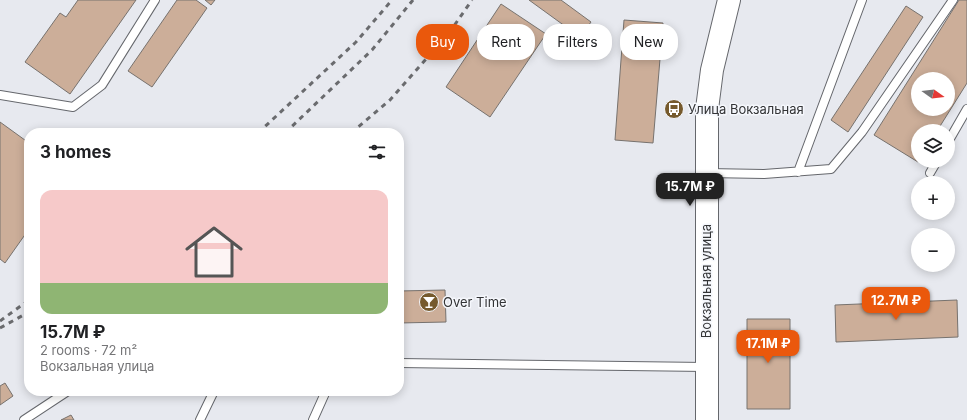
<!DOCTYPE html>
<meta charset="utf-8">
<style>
:root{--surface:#fff;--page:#f2f2f2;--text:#202124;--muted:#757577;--line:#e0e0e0;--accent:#ea580c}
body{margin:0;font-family:Inter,sans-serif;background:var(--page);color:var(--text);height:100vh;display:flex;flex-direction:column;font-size:15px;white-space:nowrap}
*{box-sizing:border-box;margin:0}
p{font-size:13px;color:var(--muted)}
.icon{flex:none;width:22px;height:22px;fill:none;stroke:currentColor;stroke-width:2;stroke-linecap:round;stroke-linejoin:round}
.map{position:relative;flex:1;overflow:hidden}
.sheet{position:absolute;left:24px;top:128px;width:380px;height:268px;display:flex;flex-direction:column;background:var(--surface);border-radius:16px;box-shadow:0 2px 10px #0003}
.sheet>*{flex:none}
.hud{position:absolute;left:416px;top:24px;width:380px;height:36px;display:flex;gap:8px}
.needle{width:26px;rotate:104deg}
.fabs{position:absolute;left:911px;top:72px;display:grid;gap:8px}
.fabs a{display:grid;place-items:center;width:44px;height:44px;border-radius:50%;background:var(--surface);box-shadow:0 2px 10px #0003;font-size:20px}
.price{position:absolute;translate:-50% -34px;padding:0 9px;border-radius:8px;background:var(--accent);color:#fff;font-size:13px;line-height:26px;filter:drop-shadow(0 1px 2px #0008)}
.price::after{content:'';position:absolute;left:50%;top:24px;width:12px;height:9px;margin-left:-6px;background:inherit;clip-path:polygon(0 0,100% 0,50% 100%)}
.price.selected{background:#222;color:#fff}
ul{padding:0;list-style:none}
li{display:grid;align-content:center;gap:8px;height:212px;padding:0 16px}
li+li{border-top:1px solid var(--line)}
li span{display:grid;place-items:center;height:124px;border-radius:12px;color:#555}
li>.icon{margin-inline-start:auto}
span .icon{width:72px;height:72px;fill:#fffc;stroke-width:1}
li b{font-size:17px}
h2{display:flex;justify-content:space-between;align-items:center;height:48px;padding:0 16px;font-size:17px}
.tag{padding:0 14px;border-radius:16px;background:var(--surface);box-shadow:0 2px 10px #0003;font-size:14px;line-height:36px}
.tag.selected{background:var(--accent);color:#fff}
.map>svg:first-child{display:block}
</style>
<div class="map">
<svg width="967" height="420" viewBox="0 0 967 420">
<rect width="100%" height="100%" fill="#e7e9ef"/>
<path fill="#ccae99" stroke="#77726e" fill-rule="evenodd" d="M 78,0 L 136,0 L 70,94 L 25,62 L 60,13 L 66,17 Z
M 177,0 L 196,0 L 207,8 L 152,87 L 128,71 Z
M 205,0 L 215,0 L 211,5 Z
M 529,0 L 561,0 L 591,22 L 580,37 Z
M 959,0 L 967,0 L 967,83 L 937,131 L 918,131 L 918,162 L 874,135 ZM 918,79 L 948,79 L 948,109 L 918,109 Z
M 501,4 L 546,34 L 490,117 L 446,87 Z
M 906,6 L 923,17 L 848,132 L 831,120 Z
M 624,20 L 663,23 L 653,143 L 615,140 Z
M 0,122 L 29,143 L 29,229 L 5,263 L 0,259 Z
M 445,290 L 446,322 L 399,323 L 399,291 Z
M 957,300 L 958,337 L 836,342 L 835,305 Z
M 747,319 L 790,319 L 790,409 L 747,409 Z
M 5,383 L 13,396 L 0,405 L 0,386 Z
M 71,415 L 74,420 L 61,420 Z"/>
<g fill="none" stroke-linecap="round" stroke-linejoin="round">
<defs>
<path id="lane" d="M 0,95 L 73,107 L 102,85 L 155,0
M 948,142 L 967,109
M 798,172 L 862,0
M 707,173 L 764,174 L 831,169 L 862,132 L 953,0
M 930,173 L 937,161
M 399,363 L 706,367
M 24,420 L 68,391
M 200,420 L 214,391
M 313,420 L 326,391"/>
<path id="secondary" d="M 707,420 L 707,109 L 712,70 L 729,0"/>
</defs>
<use href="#lane" stroke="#65676c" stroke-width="10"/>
<use href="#secondary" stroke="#65676c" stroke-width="24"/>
<use href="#lane" stroke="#fff" stroke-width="8"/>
<use href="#secondary" stroke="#fff" stroke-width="22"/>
<path stroke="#6a6b6e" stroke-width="3" stroke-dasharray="5 5" stroke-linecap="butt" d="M 258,133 L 356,42 L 392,0
M 285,133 L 372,50 L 413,0
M 351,133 L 390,100 L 449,33 L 472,0
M 0,321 L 29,300
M 0,328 L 29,312"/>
</g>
<defs>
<symbol id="bus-disc" viewBox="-11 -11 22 22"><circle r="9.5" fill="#765a2d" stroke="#f5f7fc"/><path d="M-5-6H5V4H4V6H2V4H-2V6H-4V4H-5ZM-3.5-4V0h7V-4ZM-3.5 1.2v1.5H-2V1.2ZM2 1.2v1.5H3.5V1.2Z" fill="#fff"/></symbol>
<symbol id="bar-disc" viewBox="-11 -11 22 22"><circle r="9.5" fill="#765a2d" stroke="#f5f7fc"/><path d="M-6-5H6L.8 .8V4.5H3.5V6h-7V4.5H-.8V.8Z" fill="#fff"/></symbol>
</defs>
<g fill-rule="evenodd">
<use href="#bus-disc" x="663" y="98" width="22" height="22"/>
<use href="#bar-disc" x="418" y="291" width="22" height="22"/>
</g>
<g text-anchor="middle" stroke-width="3" stroke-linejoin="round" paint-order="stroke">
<g font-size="13" fill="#333436" stroke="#f5f7fc" text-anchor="start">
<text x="688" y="114">Улица Вокзальная</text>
<text x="443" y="307">Over Time</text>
</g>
<g font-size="13" fill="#333436" stroke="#f5f7fc">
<text transform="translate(706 281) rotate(-90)" y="5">Вокзальная улица</text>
</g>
</g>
</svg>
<div class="fabs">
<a><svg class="needle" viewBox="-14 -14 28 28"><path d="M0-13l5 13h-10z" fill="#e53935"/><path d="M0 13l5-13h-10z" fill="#757577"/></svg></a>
<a><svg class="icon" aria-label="layers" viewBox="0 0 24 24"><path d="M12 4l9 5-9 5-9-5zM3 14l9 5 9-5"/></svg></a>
<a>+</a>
<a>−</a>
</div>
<b class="price selected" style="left:690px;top:207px">15.7M ₽</b>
<b class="price" style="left:896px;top:321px">12.7M ₽</b>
<b class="price" style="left:768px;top:364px">17.1M ₽</b>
<div class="hud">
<a class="tag selected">Buy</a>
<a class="tag">Rent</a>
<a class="tag">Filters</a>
<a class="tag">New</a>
</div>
<section class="sheet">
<h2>3 homes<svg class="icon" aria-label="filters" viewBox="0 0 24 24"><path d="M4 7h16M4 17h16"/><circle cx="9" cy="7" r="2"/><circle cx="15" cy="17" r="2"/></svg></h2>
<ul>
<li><span style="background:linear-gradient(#f6c9c9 75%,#8fb573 0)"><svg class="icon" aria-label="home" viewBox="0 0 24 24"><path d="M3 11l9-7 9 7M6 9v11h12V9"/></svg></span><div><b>15.7M ₽</b><p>2 rooms · 72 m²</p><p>Вокзальная улица</p></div></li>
</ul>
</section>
</div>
